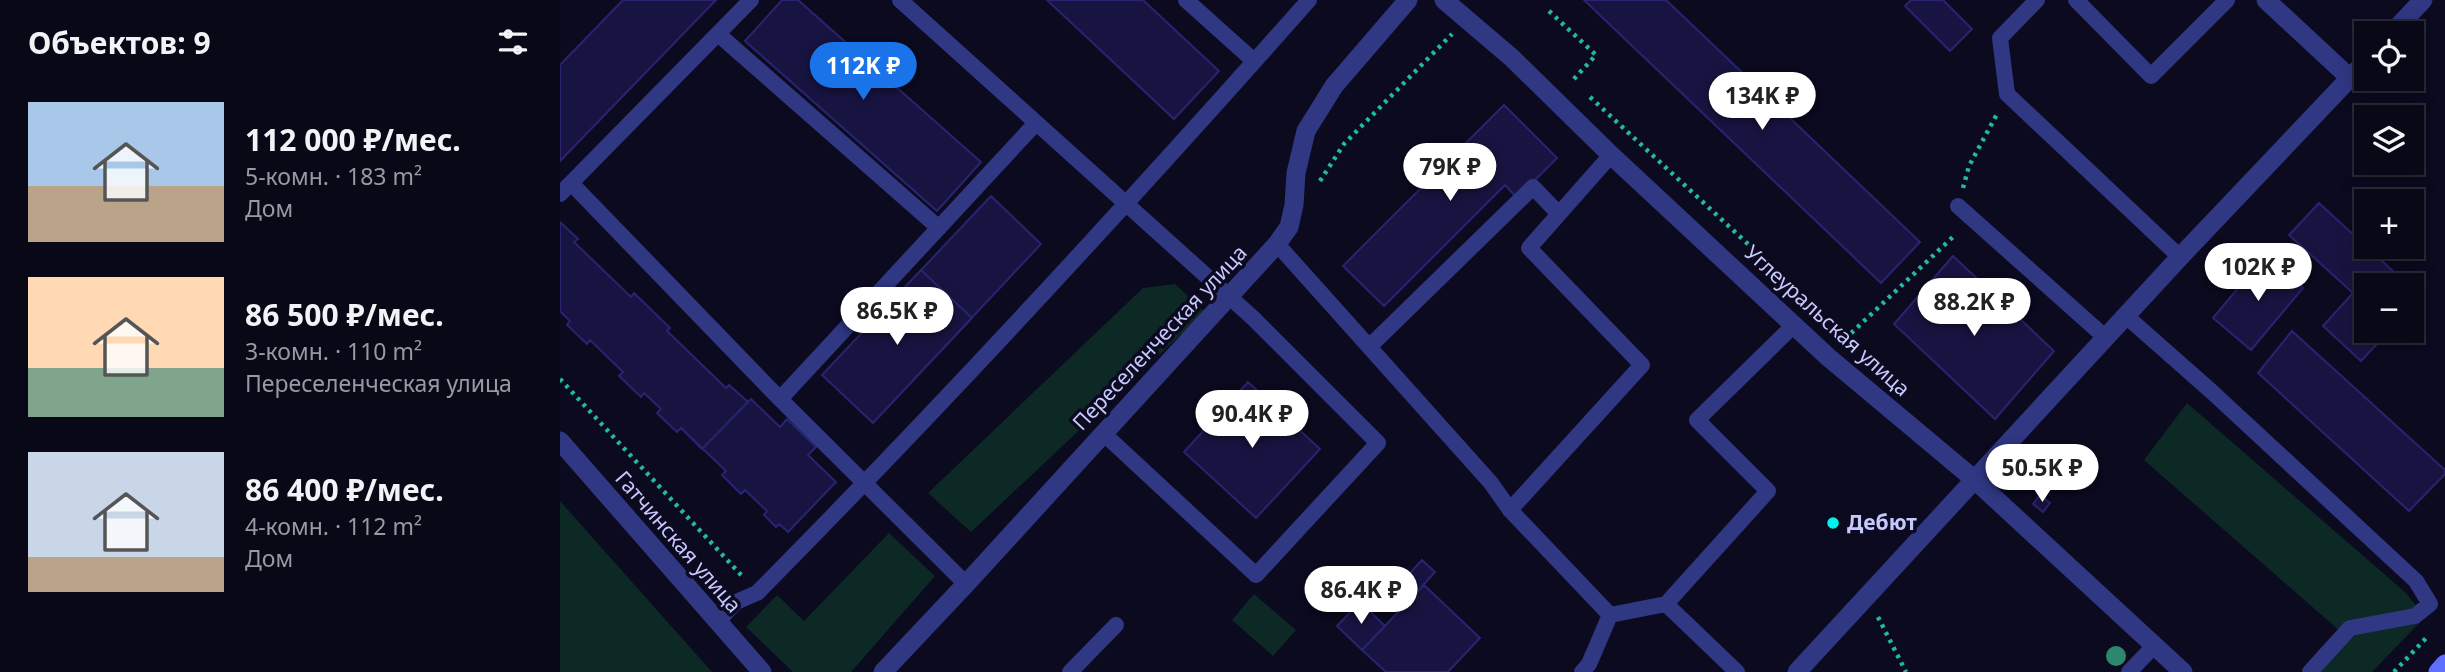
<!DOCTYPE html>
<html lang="ru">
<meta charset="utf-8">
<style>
:root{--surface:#080817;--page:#111120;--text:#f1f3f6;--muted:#989aa1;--line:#292936;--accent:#1a73e8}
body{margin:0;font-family:"Noto Sans",sans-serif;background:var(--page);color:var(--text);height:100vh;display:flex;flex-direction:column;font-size:26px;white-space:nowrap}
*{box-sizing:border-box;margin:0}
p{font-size:23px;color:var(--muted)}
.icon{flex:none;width:38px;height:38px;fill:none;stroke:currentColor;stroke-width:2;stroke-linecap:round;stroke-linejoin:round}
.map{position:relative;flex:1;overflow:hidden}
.side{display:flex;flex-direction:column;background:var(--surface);width:560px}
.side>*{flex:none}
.controls{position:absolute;left:1794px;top:21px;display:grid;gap:14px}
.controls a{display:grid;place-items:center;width:70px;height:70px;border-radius:0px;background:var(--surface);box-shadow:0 4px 18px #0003,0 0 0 2px var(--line);font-size:35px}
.price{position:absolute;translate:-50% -60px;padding:0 16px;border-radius:24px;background:#fff;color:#222;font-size:23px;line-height:46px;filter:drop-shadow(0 2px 4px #0008)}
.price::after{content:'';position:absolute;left:50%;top:42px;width:21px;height:16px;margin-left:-10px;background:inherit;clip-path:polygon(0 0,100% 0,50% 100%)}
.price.current{background:var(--accent);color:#fff}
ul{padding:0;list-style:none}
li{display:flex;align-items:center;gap:21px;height:175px;padding:0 28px}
li span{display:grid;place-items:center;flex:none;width:196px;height:140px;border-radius:0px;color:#555}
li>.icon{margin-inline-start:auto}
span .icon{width:84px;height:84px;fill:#fffc;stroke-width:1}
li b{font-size:30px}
h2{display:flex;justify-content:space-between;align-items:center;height:84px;padding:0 28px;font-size:30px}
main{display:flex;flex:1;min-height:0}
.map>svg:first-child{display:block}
</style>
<main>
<section class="side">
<h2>Объектов: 9<svg class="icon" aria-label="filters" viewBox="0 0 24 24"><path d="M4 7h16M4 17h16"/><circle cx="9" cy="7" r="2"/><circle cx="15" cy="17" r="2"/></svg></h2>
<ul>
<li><span style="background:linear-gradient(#a9c7e8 60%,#b9a48a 0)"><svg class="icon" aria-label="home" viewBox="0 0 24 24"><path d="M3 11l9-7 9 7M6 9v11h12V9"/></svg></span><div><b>112 000 ₽/мес.</b><p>5-комн. · 183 m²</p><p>Дом</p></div></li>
<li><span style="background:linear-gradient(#ffd9b3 65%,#7fa58c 0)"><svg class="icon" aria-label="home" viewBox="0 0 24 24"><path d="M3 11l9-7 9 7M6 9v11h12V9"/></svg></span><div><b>86 500 ₽/мес.</b><p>3-комн. · 110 m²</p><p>Переселенческая улица</p></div></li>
<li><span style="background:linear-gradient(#c9d6e8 75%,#b9a48a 0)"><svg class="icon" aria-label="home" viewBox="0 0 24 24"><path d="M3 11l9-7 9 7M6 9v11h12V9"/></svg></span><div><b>86 400 ₽/мес.</b><p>4-комн. · 112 m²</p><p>Дом</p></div></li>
</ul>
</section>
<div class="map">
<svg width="1885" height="672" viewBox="0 0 1885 672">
<rect width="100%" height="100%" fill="#0b0a1f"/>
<path fill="#0c2925" d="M 615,284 L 645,312 L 411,532 L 368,493 L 583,288 Z
M 1627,403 L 1846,593 L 1865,617 L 1812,672 L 1761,672 L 1784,642 L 1780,631 L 1584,460 Z
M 0,501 L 152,672 L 0,672 Z
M 329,533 L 375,576 L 291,672 L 233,672 L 186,627 L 217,595 L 244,621 Z
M 694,594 L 736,630 L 713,656 L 672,620 Z"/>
<path fill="#181441" stroke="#292470" stroke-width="2" d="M 63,0 L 156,0 L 0,161 L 0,65 Z
M 222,0 L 238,0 L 421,162 L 377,211 L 185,41 Z
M 487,0 L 583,0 L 659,71 L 614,119 Z
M 1024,0 L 1106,0 L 1360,242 L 1321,283 Z
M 1351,0 L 1383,0 L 1412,29 L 1390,51 L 1345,6 Z
M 944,105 L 997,158 L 957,198 L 945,185 L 824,306 L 783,266 Z
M 431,196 L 481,244 L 313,423 L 262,375 Z
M 1759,203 L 1848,285 L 1806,285 L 1806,331 L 1829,331 L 1801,361 L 1763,326 L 1793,293 L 1729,235 Z
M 0,222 L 18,239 L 14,242 L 71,297 L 74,293 L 110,328 L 107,331 L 166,388 L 169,385 L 188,402 L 191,399 L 220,427 L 227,419 L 256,447 L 248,455 L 276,482 L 228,532 L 219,524 L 216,527 L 204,515 L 207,511 L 185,490 L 181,494 L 162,475 L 166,471 L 121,428 L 117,432 L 97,413 L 101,409 L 84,393 L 81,397 L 59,376 L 63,372 L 30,340 L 27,344 L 7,325 L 10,321 L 0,311 Z
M 0,222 L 18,239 L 14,242 L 71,297 L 74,293 L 110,328 L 107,331 L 166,388 L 169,385 L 188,402 L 142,449 L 121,428 L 117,432 L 97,413 L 101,409 L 84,393 L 81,397 L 59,376 L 63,372 L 30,340 L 27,344 L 7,325 L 10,321 L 0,311 Z
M 1706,255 L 1743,288 L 1691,350 L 1653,318 Z
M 1393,256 L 1494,351 L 1435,419 L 1334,324 Z
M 361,270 L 412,318 L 313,423 L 262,375 Z
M 1732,331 L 1885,470 L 1885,474 L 1849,511 L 1698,373 Z
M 688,382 L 760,449 L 696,518 L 624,452 Z
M 1480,495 L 1490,503 L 1483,512 L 1473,504 Z
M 862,560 L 875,572 L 848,602 L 834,590 Z
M 864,585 L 920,638 L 888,672 L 826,672 L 802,650 Z
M 800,602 L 825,626 L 802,650 L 777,626 Z"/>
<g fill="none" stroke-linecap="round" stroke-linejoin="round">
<path stroke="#21ba9e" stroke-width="4.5" stroke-dasharray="3.5 5" stroke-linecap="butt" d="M 989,11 L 1036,55 L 1012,81
M 1030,97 L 1305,353
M 760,181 L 784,144 L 892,34
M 1403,188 L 1409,166 L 1437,114
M 1285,339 L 1396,234
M 0,379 L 182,576
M 1318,617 L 1346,672
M 1834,672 L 1868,636"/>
<path stroke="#303783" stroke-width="16" d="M 340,0 L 693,318 L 818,443 L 696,575 L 543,433
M 626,0 L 694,61
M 1477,0 L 1440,38 L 1447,94 L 1620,257
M 1516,0 L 1591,76 L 1667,0
M 158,34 L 379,228
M 11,183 L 191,0
M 0,194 L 11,183 L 220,399 L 406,584
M 1398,206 L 1546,338
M 717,244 L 931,483 L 950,510 L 1050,615 L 1106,604 L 1177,672
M 1566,316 L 1651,391 L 1856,581 L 1870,604 L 1855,616 L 1790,628 L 1750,672
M 809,347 L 973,187 L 999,214
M 220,399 L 476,123
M 950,510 L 1082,365 L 969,248 L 1051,155
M 1106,604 L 1208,491 L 1137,420 L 1234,325
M 158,621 L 176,602 L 197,593 C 387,401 570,202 749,0
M 510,672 L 556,625
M 1022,672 L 1029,664 L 1050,615
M 1569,672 L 1595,645"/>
<path stroke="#303783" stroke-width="19" d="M 884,0 L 952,58 L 1051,155 L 1268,357 L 1415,480 L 1623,672
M 1706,0 L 1790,78
M 1832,33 L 1863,0
M 0,441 L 202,672
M 323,672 L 406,584 L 717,244 L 729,227 L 734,205 L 736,173 L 746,131 L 774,86 L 848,0
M 1237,672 L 1620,257 L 1806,61"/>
<path stroke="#5e6eff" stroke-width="19" d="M 1878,672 L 1885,664"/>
</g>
<circle fill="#2d866e" cx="1556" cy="656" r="10"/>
<circle fill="#00f2ed" stroke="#0b0a1f" stroke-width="2.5" cx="1273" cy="523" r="7"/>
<g text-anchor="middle" stroke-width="7" stroke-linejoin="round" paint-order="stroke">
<g font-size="21" fill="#c7c8ff" stroke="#0b0a1f">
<text transform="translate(1267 321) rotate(42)" y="7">Углеуральская улица</text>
<text transform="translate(600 338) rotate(-47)" y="7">Переселенческая улица</text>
<text transform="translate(118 542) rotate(49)" y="7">Гатчинская улица</text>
</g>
<g font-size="21" font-weight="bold" fill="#c7c8ff" stroke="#0b0a1f" text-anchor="start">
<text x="1287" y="530">Дебют</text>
</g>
</g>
</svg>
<div class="controls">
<a><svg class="icon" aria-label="locate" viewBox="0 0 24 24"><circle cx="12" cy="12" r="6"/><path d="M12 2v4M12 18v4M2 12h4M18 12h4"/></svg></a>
<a><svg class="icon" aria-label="layers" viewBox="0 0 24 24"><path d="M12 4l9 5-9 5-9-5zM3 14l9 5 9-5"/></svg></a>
<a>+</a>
<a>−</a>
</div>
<b class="price current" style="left:303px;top:102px">112K ₽</b>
<b class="price" style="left:1202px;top:132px">134K ₽</b>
<b class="price" style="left:890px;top:203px">79K ₽</b>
<b class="price" style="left:1698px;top:303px">102K ₽</b>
<b class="price" style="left:1414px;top:338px">88.2K ₽</b>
<b class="price" style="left:337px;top:347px">86.5K ₽</b>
<b class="price" style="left:692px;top:450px">90.4K ₽</b>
<b class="price" style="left:1482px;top:504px">50.5K ₽</b>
<b class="price" style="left:801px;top:626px">86.4K ₽</b>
</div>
</main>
